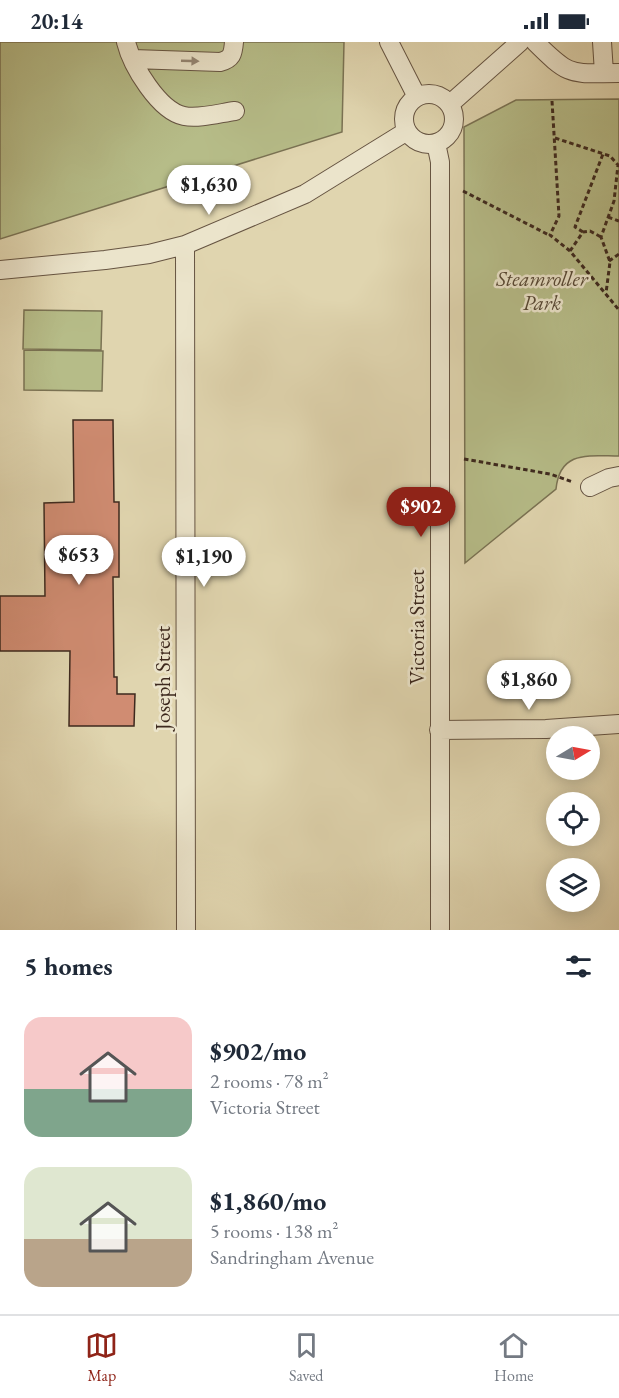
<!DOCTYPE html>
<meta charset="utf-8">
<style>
:root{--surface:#fff;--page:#f6f6f7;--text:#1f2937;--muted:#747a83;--line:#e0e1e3;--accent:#8f2418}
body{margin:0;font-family:"EB Garamond",serif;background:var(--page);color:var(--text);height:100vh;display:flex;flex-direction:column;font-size:22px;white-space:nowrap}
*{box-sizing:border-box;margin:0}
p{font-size:20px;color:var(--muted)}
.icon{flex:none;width:33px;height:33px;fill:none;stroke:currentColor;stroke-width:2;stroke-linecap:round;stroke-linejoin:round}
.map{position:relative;height:888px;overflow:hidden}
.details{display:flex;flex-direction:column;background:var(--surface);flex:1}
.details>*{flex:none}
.needle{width:39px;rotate:80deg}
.buttons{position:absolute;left:546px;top:684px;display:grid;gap:12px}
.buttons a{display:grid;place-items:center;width:54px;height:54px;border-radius:50%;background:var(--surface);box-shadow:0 3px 15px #0003;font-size:30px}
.price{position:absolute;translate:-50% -51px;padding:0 14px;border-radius:21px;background:#fff;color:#222;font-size:20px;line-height:39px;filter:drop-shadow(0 2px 3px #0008)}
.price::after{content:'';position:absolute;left:50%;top:36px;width:18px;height:14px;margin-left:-9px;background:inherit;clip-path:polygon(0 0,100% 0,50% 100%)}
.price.current{background:var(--accent);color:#fff}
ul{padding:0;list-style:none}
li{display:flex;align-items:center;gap:18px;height:150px;padding:0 24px}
li span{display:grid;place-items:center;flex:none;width:168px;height:120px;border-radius:18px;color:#555}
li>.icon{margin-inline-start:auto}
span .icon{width:72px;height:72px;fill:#fffc;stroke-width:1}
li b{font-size:26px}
h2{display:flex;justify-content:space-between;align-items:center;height:72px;padding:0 24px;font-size:26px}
.status{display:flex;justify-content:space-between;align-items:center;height:42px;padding:0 30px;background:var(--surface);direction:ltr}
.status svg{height:16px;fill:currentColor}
.tab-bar{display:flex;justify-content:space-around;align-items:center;height:84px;border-top:2px solid var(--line);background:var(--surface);font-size:16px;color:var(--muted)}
.tab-bar a{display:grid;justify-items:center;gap:3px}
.tab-bar .current{color:var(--accent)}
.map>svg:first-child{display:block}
</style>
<div class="status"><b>20:14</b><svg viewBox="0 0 49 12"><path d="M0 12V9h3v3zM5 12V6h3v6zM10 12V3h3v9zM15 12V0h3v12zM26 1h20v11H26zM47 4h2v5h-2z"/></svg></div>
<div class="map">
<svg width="619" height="888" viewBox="0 0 619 888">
<rect width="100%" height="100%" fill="#e0d5af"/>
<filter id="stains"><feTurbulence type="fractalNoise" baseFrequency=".00333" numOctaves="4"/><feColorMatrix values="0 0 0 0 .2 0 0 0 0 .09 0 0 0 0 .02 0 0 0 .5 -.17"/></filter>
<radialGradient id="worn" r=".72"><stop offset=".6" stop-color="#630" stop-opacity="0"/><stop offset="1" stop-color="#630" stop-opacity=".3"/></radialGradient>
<path fill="#b6bc88" stroke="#7a7253" stroke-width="1.5" d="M 0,0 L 344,0 L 342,90 L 0,197 Z
M 619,57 L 619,414 C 589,414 560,408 556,447 L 465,521 L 464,85 L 516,58 Z
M 24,268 L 102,269 L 101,308 L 23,307 Z
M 24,308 L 103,309 L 102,349 L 24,348 Z"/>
<path fill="#d08c72" stroke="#3d291e" stroke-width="1.5" d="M 73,378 L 113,378 L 114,460 L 119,460 L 119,535 L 113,535 L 114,635 L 117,635 L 117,652 L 135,652 L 134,684 L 69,684 L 70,609 L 0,609 L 0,554 L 45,554 L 44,461 L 74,460 Z"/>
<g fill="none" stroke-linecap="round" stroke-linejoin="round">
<defs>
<path id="minor" d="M 126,0 C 132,24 159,69 184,74 C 199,77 220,71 235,69
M 389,0 L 417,55
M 535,0 C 571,36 570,31 619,31
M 602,0 L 604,31
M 133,17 L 220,20 C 232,17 233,12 234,0
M404 77a25 25 0 1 1 50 0a25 25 0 1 1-50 0Z
M 450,62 L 520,0
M 436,101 L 440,120 L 440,888
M 185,203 L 186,888
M 0,228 L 105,218 L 149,212 L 185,203 L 305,152 L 407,89
M 590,445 L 609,436 L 619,434
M 439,688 L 546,687 L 619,682"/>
</defs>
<use href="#minor" stroke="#665442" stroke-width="20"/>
<path stroke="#3d291e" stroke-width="3" stroke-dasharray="4.5 3" stroke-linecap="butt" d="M 552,59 L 559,174 L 550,193 L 570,209 L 619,268
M 555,96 L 610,114 L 618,123 L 614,159 L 601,195 L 610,220 L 606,251
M 463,149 L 549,193
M 608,175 L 619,179
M 583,190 L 575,185 L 603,112
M 570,209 L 583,190 L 590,189 L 601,195
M 609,219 L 619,212
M 464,417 L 550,432 L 573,440"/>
<use href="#minor" stroke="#ebe4cb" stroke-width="18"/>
</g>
<defs><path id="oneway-solid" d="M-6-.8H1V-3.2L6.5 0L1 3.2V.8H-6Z" transform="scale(1.5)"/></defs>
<use fill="#948674" href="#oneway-solid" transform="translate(190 19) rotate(2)"/>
<g text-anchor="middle" stroke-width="5" stroke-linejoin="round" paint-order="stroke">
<g font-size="21" font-style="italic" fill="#554633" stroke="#ebe4cb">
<text x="542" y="244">Steamroller<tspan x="542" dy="24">Park</tspan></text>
</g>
<g font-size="21" fill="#3d291e" stroke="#ebe4cb">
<text transform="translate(417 585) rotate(-90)" y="7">Victoria Street</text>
<text transform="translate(163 636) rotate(-90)" y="7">Joseph Street</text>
</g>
</g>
<rect width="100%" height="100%" filter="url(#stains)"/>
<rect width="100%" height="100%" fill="url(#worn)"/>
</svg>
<div class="buttons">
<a><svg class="needle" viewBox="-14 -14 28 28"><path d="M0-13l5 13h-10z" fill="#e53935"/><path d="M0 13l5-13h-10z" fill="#747a83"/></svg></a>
<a><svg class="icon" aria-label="locate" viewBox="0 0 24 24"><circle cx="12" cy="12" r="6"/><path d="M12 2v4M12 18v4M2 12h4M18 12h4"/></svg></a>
<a><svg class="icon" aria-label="layers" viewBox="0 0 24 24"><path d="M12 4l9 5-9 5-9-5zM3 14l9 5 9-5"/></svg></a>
</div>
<b class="price" style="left:209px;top:174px">$1,630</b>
<b class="price current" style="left:421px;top:496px">$902</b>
<b class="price" style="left:79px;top:544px">$653</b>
<b class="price" style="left:204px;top:546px">$1,190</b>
<b class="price" style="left:529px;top:669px">$1,860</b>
</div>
<section class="details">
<h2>5 homes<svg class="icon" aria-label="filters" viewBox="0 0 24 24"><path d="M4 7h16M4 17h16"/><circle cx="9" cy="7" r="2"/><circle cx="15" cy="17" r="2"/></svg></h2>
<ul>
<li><span style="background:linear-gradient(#f6c9c9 60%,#7fa58c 0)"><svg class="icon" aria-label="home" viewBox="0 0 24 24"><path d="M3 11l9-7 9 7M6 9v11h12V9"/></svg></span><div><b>$902/mo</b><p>2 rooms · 78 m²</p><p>Victoria Street</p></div></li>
<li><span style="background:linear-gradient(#dfe7d0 60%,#b9a48a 0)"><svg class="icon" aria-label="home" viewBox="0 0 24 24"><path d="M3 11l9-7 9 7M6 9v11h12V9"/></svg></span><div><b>$1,860/mo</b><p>5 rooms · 138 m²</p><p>Sandringham Avenue</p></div></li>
</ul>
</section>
<nav class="tab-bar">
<a class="current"><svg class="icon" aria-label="map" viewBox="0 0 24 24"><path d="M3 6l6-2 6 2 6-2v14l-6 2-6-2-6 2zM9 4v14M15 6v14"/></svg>Map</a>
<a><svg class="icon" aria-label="saved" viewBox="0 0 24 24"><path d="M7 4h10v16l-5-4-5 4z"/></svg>Saved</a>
<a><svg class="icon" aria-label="home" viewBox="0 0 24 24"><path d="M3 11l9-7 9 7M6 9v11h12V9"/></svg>Home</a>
</nav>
